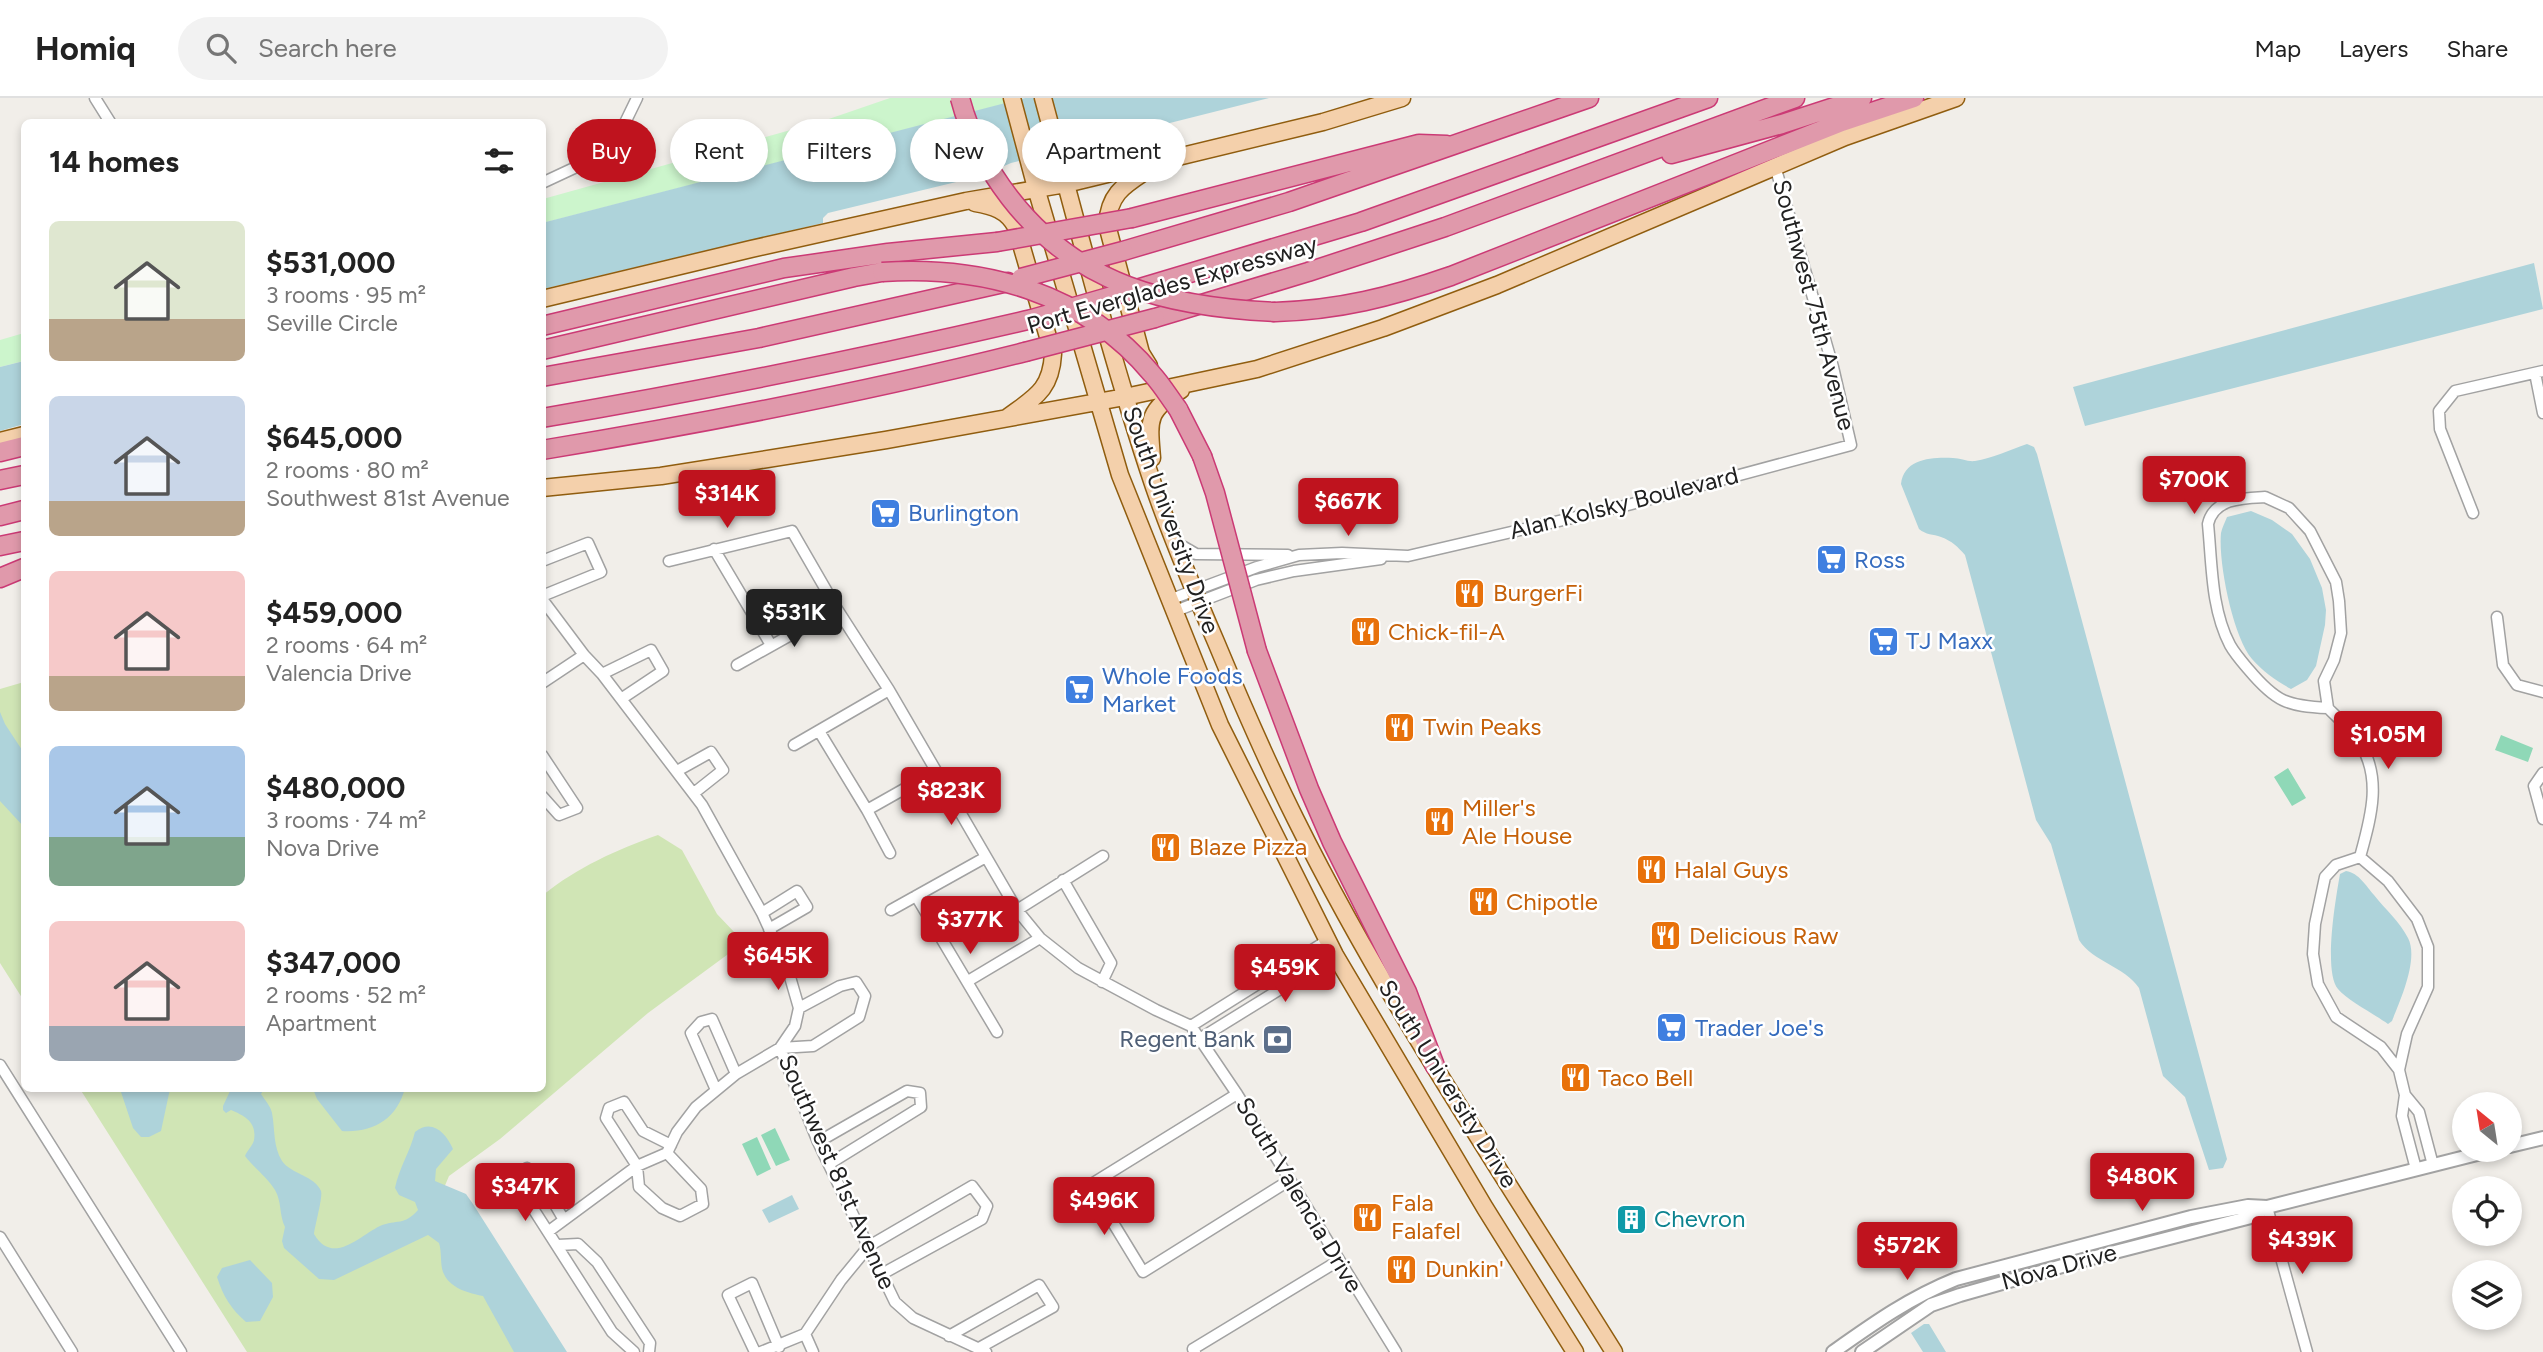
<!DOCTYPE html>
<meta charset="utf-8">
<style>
:root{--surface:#fff;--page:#f2f2f2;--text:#222;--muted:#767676;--line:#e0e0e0;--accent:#bf131e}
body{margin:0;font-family:Figtree,sans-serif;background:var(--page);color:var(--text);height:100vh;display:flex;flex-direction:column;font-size:26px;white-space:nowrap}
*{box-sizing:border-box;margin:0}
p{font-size:23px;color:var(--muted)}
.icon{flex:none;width:38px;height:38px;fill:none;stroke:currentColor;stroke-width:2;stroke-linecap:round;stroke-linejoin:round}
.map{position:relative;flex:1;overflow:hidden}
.side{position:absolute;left:21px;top:21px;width:525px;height:973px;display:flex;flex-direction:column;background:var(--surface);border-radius:10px;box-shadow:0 4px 10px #0003}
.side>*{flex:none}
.banner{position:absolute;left:567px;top:21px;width:665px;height:63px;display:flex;gap:14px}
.needle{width:46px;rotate:330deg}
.fabs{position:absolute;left:2452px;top:994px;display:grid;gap:14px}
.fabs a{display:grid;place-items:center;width:70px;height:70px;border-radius:50%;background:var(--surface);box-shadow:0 4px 10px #0003;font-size:35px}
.price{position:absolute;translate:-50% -60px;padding:0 16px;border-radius:7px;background:var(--accent);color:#fff;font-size:23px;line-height:46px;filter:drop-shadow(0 2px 4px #0008)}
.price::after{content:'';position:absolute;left:50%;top:42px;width:21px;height:16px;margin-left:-10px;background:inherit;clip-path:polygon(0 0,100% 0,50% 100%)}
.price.selected{background:#222;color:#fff}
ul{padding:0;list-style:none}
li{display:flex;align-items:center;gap:21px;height:175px;padding:0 28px}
li span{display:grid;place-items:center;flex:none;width:196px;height:140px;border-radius:10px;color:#555}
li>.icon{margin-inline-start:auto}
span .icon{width:84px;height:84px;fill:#fffc;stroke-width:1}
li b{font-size:30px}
h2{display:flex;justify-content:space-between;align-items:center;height:84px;padding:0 28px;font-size:30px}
.tag{padding:0 24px;border-radius:32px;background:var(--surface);box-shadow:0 4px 10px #0003;font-size:24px;line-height:63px}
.tag.selected{background:var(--accent);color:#fff}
header{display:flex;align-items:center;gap:42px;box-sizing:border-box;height:98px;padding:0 35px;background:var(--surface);border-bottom:2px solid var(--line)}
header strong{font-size:33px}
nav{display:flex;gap:38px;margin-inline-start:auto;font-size:24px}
.search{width:490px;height:63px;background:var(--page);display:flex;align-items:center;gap:18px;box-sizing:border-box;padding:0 24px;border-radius:38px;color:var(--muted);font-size:26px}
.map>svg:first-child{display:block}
</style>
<header>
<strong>Homiq</strong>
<div class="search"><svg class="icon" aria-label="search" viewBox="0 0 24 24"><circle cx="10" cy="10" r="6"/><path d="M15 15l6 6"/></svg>Search here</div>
<nav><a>Map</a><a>Layers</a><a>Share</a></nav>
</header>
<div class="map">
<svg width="2543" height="1254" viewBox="0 0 2543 1254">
<rect width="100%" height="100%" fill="#f1eee9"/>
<path fill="#d0e5b5" d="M 24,584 L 24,903 L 0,865 L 0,591 Z
M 658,737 L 682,752 L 717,816 L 736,836 L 731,854 L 648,915 L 500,1041 L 449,1078 L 438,1104 L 547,1254 L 247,1254 L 80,991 L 542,990 L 543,797 C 578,769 616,752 658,737 Z"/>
<path fill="#ccf5cc" d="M 890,0 L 1002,0 L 1004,6 L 543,125 L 543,101 L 823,23 Z
M 24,235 L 24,263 L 0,269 L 0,242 Z"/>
<path fill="#8fd8b7" d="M 2501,637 L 2533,650 L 2528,664 L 2495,652 Z
M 2288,670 L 2306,700 L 2292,708 L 2274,679 Z
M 775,1030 L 790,1062 L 776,1068 L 761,1037 Z
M 757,1039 L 771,1071 L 757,1078 L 742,1046 Z"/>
<path fill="#aed3da" d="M 1025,0 L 1269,0 L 1011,65 L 981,78 L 828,115 L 823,120 L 823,125 L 543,191 L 542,125 Z
M 2534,165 L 2543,211 L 2085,328 L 2073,289 Z
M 24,263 L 24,326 L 0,333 L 0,269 Z
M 2027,346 L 2034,349 L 2037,356 L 2227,1061 L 2223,1070 L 2209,1072 L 2185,999 L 2163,978 L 2139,890 C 2124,868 2093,864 2079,842 L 2051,746 L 2036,722 L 1965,457 C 1958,449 1952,443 1941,439 C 1933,436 1926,437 1919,431 L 1901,386 C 1904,360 1933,359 1953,360 C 1960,360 1968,364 1975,363 C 1992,360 2010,352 2027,346 Z
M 2251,413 L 2272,422 L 2292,436 L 2310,461 L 2322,490 L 2326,512 L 2325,527 L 2316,568 L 2307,582 L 2291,591 C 2278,584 2262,573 2252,561 C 2233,539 2218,464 2221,435 C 2222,430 2225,424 2227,419 Z
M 0,614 L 5,626 L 24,655 L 24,729 L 0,703 Z
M 2346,773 C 2359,775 2366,788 2374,797 C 2385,811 2400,824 2408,840 C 2419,861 2400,903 2392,923 L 2388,926 C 2374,916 2347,902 2338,891 C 2323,873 2336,799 2340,776 Z
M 405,990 C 397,1021 373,1035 342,1033 L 317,1001 L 313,991 Z
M 122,991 L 170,991 L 161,1033 L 149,1039 L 141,1039 L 133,1030 L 121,994 Z
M 231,991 L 264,991 L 261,996 C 265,1002 271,1009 272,1015 C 275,1031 273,1049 282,1063 C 291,1076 315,1078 321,1093 C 323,1099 315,1127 314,1136 C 333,1168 359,1138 380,1128 C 397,1121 404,1128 418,1112 L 415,1104 L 399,1097 L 395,1090 C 399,1070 410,1054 415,1034 C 432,1020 446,1035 453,1051 L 436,1071 L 435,1083 L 466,1096 L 473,1106 L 567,1254 L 514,1254 L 483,1198 C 468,1195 449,1190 443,1174 C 440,1166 442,1154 439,1145 L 428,1137 L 334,1182 L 319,1181 L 284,1150 L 282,1143 L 285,1129 C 279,1117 282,1104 275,1092 C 267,1079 254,1070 245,1058 C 247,1053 253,1047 254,1042 C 257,1024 245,1018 231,1012 L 226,1015 L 223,1012 L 223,1008 Z
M 792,1097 L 799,1111 L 769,1125 L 762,1112 Z
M 250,1162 L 272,1185 L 273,1199 L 260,1223 L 246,1224 C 231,1211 223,1198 217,1179 L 222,1170 Z
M 1924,1226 L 1929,1226 L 1946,1254 L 1923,1254 L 1911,1235 Z"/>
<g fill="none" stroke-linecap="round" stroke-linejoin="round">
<defs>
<path id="minor" d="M 95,0 L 110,24
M 542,85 L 587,64 L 621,33 L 637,0
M 2535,275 L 2543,315
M 2265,399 L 2289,410 L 2310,433 L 2336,484 L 2339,503 L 2341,535 L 2334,562 L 2324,583 L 2328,610 C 2287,608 2276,604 2249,572 C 2243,565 2235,556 2230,547 C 2211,511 2212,466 2208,426 C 2214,400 2243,400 2265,399 Z
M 2473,415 L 2440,331 L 2439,313 L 2455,293 L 2543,273
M 1177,445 L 1196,456 L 1288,457
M 714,451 L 771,547
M 542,463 L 588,445 L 601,474 L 542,498
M 669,463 L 792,433 L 837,511 L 889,592 L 1017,812 L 1040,840 L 1078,870 L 1156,912 L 1191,928 L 1237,996 L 1396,1254
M 542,501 L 584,557 L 602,576 L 702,707 L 762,815 L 788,872 L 799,910 L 795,928 L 780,950 L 818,1044 L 895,1204 L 913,1220 L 986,1254
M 1169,502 L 1257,469 L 1299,457 L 1342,455 L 1408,458 L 1628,407 L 1851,347 L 1833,269 L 1775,68
M 1173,514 L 1256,482 L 1294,473 L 1381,461
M 2497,519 L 2503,567 L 2517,587 L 2543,594
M 737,567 L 837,511
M 602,576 L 651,552 L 663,573 L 621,601
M 542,585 L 584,557
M 2328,610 C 2337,620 2351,630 2358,642 C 2383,679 2371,719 2360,759
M 819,633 L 867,712 L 936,673
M 794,647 L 889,592
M 542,657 L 577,710 L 559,717 L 542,698
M 677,673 L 711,654 L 723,672 L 694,695
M 2543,675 L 2534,688 L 2543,721
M 867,712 L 890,755
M 1063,782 L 1111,865 L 1102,884
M 916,798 L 997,934
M 891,812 L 986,759
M 1017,812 L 1103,758
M 762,815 L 797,793 L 807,809 L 769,831
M 968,883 L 1040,840
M 1191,928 L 1328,842
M 1201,940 L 1335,857
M 0,967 L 181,1254
M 2399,972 L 2407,936 L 2428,889 L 2428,849 L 2417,821 L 2388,783 L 2360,759 L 2336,767 L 2325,779 L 2315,826 L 2313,856 L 2318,886 L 2336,919 L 2381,949 L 2399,972 L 2405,997 L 2402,1018 L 2416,1071
M 716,992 L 691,935 L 701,924 L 712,921 L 736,976
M 1237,996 L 1090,1087 L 1143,1174 L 1290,1082
M 2405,997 L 2419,1014 L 2433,1067
M 818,1044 L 907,993 L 920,995 L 921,1009 L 829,1066
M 667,1055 L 701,1091 L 703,1106 L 680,1118 L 662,1110 L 639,1089 L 637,1068 L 606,1020 L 609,1010 L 624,1004 L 643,1033 L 671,1047
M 2267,1109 L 2307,1254
M 564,1122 L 547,1093 L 527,1070 L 516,1084 L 612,1234 L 634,1254
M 549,1133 L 637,1068 L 667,1055 L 677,1034 L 696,1009 L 736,976 L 780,950 L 813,948 L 859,919 L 865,898 L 856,884 L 840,888 L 799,910
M 0,1139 L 72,1254
M 558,1147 L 578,1146 L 597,1164 L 650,1245 L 649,1254
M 805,1236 L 813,1254
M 949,1238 L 1039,1187 L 1053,1209 L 979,1250
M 755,1254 L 728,1197 L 752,1185 L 779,1249
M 761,1254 L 805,1236 L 841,1182 L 869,1148 L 972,1088 L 987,1108 L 982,1121 L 882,1176
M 1195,1254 L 1193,1251 L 1338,1163"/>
<path id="tertiary" d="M 2510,1048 L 2543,1040
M 1833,1254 C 1874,1225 1909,1200 1956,1181 L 2191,1119 L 2248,1108 L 2267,1109
M 1862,1254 L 1931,1207 L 1960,1197 L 2080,1163 L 2251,1119 L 2267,1109 L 2493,1052"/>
<path id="primary" d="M 1012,0 L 1036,90 L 1120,377 L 1220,627 L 1335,857 L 1485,1110 L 1575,1254
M 1043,0 C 1078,130 1111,261 1154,389 C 1172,441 1194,493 1216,544 C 1241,604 1267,664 1296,722 C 1388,907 1505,1079 1614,1254
M 975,105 C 993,108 1007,112 1016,129 L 1053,256 C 1051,292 1035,299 1008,319
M 542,201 L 751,151 L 966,103 L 1066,86 L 1323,24 L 1402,0
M 1149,268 L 1141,255 L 1107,127 C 1109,93 1127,86 1152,69
M 0,343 L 24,337
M 1152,360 C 1149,323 1146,313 1181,292
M 542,390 L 661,378 L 886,342 L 1125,299 L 1257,271 L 1383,230 L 1497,187 L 1845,39 L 1956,0"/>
<path id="motorway" d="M 1671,56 L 1782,26 L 1862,0
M 1132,120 L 1419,46 L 1447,47
M 1123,153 L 1289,104 L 1589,0
M 1133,192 L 1361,124 L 1708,0
M 1275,214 C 1339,212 1391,199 1451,178 L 1842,24 L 1914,0
M 1155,220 L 1308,174 L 1445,129 L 1795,0
M 542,228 L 784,170 L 888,155 L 997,144
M 542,252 L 854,179 L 882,174
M 542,279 L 759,240 L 1008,184
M 1178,311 L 1202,358
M 542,320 C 707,292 869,259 1032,221
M 542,352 C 705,325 866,294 1025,254
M 0,354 L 24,348
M 0,382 L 24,377
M 0,418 L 24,412
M 0,448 L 24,443
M 0,480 L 24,470
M 1257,553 L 1309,691 L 1332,744 L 1407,894 L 1435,968"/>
</defs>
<use href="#minor" stroke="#a2a2a2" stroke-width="13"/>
<use href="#tertiary" stroke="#a2a2a2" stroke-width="16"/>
<use href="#primary" stroke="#905d0f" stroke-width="19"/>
<use href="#motorway" stroke="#cb3a75" stroke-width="21"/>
<use href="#minor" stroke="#fff" stroke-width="10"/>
<use href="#tertiary" stroke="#fff" stroke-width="12"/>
<use href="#primary" stroke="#f4d0ab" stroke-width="16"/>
<use href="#motorway" stroke="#e099ab" stroke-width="18"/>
<defs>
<path id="motorway-bridge" d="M 960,0 C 970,38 986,69 1010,100 C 1078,188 1169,209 1275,214
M 997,144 L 1132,120
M 882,174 C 984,167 1085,195 1152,276 C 1162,287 1169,299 1178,311
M 1021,180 L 1123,153
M 1032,221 L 1133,192
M 1025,254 L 1155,220
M 1202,358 L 1215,395 L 1257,553"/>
</defs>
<use href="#motorway-bridge" stroke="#cb3a75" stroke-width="21" stroke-linecap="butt"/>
<use href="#motorway-bridge" stroke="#e099ab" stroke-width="18"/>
</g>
<defs>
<symbol id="supermarket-square" viewBox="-11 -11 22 22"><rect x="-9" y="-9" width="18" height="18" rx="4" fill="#3f7fe0" stroke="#fff"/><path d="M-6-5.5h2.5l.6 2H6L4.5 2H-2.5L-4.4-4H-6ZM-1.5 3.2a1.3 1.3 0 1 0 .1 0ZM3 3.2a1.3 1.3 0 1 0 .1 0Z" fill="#fff"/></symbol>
<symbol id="restaurant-square" viewBox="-11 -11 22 22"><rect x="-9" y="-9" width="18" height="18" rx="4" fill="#e8710a" stroke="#fff"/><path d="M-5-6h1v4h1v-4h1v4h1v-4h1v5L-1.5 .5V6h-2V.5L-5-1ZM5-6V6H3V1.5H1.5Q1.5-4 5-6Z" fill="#fff"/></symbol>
<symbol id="bank-square" viewBox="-11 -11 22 22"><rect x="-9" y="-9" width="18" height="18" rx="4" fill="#5c6f8a" stroke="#fff"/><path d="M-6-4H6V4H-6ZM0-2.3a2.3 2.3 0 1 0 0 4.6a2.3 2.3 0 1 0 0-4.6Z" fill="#fff"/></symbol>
<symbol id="building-square" viewBox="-11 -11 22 22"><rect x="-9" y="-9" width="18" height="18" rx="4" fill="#0f9aa8" stroke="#fff"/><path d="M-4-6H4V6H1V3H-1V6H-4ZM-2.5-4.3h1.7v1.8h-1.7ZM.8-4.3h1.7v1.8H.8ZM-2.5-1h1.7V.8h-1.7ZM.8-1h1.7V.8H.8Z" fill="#fff"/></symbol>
</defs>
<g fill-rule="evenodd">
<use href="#supermarket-square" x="868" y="398" width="35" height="35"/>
<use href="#supermarket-square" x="1814" y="444" width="35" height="35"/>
<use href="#restaurant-square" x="1452" y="478" width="35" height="35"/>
<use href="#restaurant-square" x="1348" y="516" width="35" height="35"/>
<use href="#supermarket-square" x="1866" y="526" width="35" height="35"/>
<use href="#supermarket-square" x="1062" y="574" width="35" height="35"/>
<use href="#restaurant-square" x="1382" y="612" width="35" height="35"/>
<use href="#restaurant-square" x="1422" y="706" width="35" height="35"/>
<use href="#restaurant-square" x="1148" y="732" width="35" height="35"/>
<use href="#restaurant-square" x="1634" y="754" width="35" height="35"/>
<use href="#restaurant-square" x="1466" y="786" width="35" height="35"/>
<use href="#restaurant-square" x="1648" y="820" width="35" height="35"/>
<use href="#supermarket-square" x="1654" y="912" width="35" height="35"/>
<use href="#bank-square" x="1260" y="924" width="35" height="35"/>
<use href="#restaurant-square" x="1558" y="962" width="35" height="35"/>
<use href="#restaurant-square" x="1350" y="1102" width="35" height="35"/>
<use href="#building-square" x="1614" y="1104" width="35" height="35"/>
<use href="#restaurant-square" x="1384" y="1154" width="35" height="35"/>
</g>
<g text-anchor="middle" stroke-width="5" stroke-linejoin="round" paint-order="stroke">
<g font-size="24" fill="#212121" stroke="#fff">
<text transform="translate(1172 187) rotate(-16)" y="8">Port Everglades Expressway</text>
<text transform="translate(1814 207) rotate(75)" y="8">Southwest 75th Avenue</text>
<text transform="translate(1624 405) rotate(-14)" y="8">Alan Kolsky Boulevard</text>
<text transform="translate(1171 422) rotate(70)" y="8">South University Drive</text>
<text transform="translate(1448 986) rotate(58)" y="8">South University Drive</text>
<text transform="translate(837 1074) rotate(66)" y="8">Southwest 81st Avenue</text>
<text transform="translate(1299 1097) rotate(59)" y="8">South Valencia Drive</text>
<text transform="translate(2059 1169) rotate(-15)" y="8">Nova Drive</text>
</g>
<g font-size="24" fill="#366cbe" stroke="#fff" text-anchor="start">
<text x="908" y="423">Burlington</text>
<text x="1854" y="470">Ross</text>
<text x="1906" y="551">TJ Maxx</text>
<text x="1102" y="586">Whole Foods<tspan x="1102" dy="28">Market</tspan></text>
<text x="1695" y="938">Trader Joe's</text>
</g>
<g font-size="24" fill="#c56008" stroke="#fff" text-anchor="start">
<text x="1493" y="503">BurgerFi</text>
<text x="1388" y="542">Chick-fil-A</text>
<text x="1423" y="637">Twin Peaks</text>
<text x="1462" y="718">Miller's<tspan x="1462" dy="28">Ale House</tspan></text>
<text x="1189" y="757">Blaze Pizza</text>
<text x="1674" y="780">Halal Guys</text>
<text x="1506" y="812">Chipotle</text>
<text x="1689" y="846">Delicious Raw</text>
<text x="1598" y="988">Taco Bell</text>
<text x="1391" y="1113">Fala<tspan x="1391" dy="28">Falafel</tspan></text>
<text x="1425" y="1179">Dunkin'</text>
</g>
<g font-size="24" fill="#4e5e75" stroke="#fff" text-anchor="end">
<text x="1255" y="949">Regent Bank</text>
</g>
<g font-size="24" fill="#0d838f" stroke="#fff" text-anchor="start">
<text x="1654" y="1129">Chevron</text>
</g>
</g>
</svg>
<div class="fabs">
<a><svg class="needle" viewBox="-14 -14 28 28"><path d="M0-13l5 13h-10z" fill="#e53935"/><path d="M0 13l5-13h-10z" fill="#767676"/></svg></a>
<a><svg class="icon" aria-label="locate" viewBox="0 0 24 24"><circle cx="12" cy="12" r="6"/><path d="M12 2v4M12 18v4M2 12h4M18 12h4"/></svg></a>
<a><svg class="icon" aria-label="layers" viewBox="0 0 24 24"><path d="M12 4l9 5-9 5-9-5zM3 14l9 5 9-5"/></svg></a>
</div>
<b class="price" style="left:2194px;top:418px">$700K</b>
<b class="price" style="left:727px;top:432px">$314K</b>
<b class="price" style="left:1348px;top:440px">$667K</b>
<b class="price selected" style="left:794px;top:551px">$531K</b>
<b class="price" style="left:2388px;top:673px">$1.05M</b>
<b class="price" style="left:951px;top:729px">$823K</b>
<b class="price" style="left:970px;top:858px">$377K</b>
<b class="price" style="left:778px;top:894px">$645K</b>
<b class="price" style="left:1285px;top:906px">$459K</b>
<b class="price" style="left:2142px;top:1115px">$480K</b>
<b class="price" style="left:525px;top:1125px">$347K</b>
<b class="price" style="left:1104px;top:1139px">$496K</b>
<b class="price" style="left:2302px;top:1178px">$439K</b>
<b class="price" style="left:1907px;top:1184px">$572K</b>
<div class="banner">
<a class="tag selected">Buy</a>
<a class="tag">Rent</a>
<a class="tag">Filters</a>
<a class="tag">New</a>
<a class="tag">Apartment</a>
</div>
<section class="side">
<h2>14 homes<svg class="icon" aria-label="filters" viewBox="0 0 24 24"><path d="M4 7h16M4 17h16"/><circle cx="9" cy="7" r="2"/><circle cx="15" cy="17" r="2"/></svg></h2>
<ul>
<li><span style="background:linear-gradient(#dfe7d0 70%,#b9a48a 0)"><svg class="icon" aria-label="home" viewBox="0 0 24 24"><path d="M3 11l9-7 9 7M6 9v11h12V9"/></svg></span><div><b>$531,000</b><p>3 rooms · 95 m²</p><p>Seville Circle</p></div></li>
<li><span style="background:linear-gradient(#c9d6e8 75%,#b9a48a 0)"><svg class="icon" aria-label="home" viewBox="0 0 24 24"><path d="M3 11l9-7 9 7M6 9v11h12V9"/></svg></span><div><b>$645,000</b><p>2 rooms · 80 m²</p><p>Southwest 81st Avenue</p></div></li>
<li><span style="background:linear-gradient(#f6c9c9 75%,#b9a48a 0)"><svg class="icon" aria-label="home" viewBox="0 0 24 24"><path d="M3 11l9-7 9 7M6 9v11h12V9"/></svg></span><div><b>$459,000</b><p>2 rooms · 64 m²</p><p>Valencia Drive</p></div></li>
<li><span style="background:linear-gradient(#a9c7e8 65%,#7fa58c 0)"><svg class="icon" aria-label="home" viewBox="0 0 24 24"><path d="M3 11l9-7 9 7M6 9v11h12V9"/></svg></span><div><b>$480,000</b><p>3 rooms · 74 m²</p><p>Nova Drive</p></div></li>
<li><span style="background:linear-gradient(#f6c9c9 75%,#9aa5b1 0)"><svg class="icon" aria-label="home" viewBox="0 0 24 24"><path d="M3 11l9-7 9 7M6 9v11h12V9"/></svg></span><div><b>$347,000</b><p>2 rooms · 52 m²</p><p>Apartment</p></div></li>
</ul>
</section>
</div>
